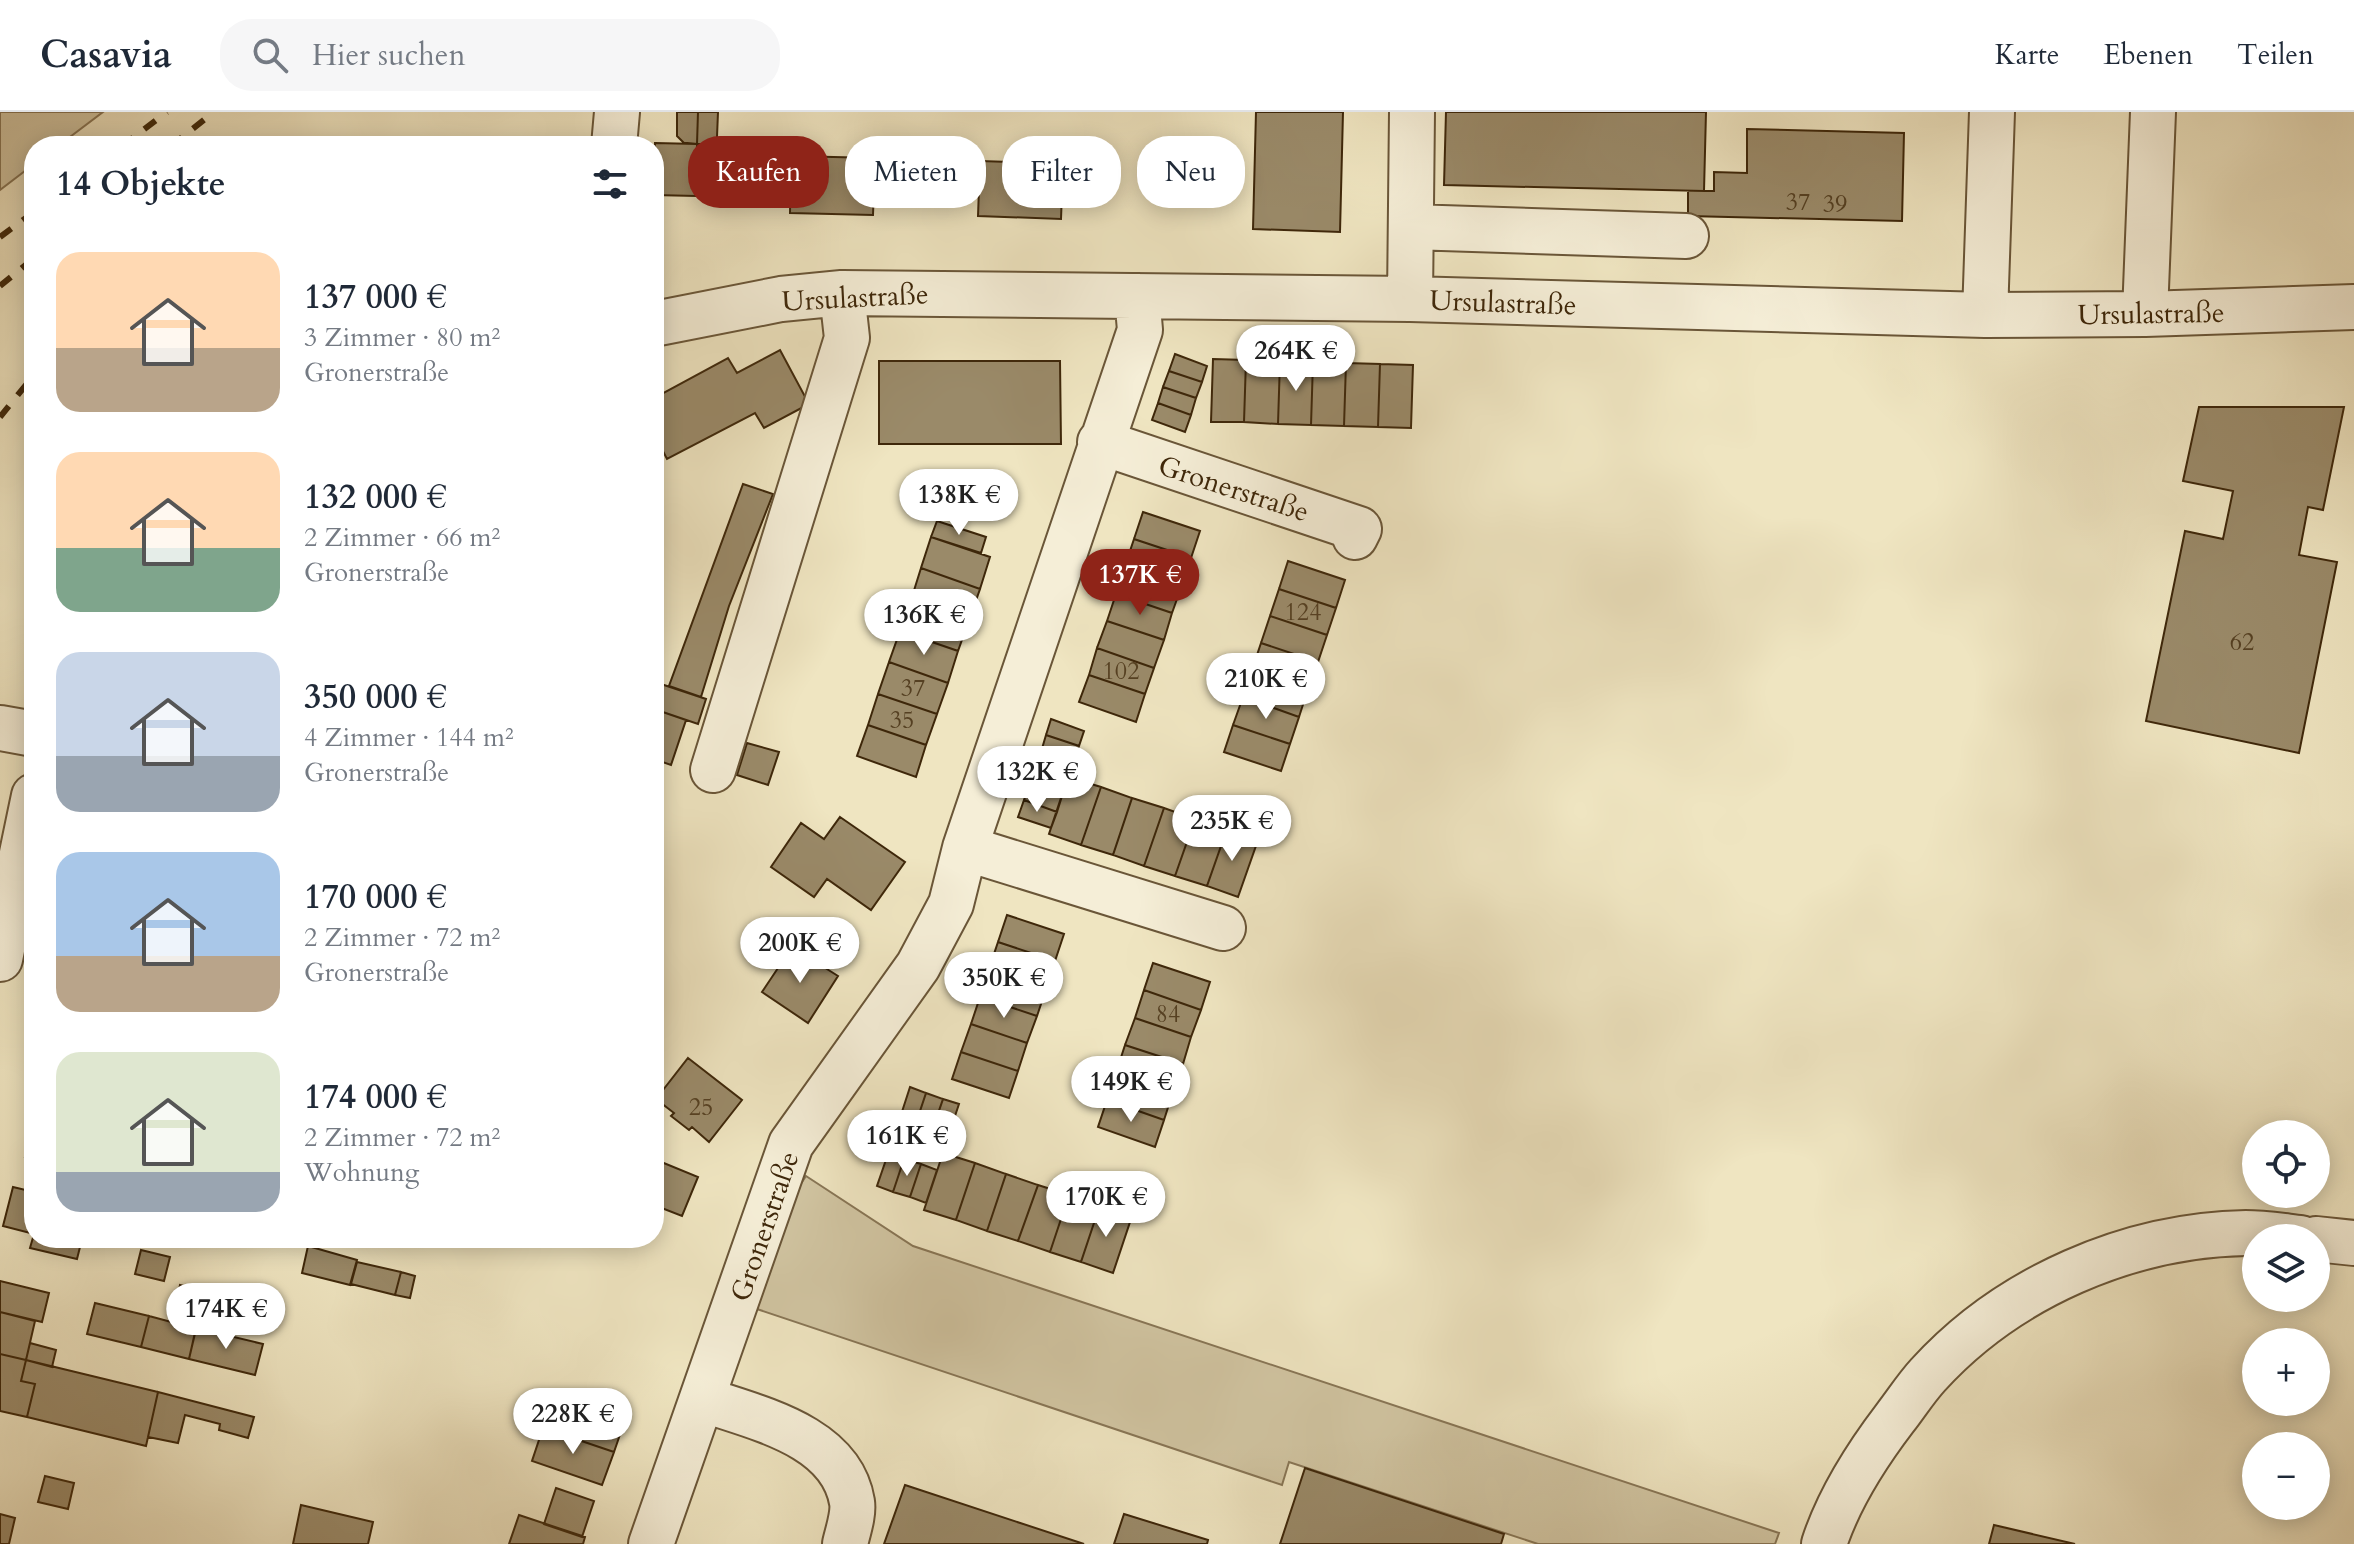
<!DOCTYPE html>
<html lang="de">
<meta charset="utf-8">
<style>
:root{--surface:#fff;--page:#f6f6f7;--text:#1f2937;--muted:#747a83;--line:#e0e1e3;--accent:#8f2418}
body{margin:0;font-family:Cardo,serif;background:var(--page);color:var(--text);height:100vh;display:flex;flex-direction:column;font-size:30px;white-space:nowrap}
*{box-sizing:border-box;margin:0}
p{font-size:26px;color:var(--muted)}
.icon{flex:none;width:44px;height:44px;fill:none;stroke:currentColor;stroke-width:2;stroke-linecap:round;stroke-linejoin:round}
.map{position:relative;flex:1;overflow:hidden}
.details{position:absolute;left:24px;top:24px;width:640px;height:1112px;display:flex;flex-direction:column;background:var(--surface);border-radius:32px;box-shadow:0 4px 20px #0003}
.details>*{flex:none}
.banner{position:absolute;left:688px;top:24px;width:760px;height:72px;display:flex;gap:16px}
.buttons{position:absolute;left:2242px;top:1008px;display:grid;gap:16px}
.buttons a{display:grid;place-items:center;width:88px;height:88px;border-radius:50%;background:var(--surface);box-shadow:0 4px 20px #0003;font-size:40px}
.price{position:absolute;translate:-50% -68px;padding:0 18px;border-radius:28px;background:#fff;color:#222;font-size:26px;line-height:52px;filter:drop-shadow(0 2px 4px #0008)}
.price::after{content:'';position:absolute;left:50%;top:48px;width:24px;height:18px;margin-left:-12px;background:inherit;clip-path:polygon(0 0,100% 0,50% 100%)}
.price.selected{background:var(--accent);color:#fff}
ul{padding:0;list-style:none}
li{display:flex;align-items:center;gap:24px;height:200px;padding:0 32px}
li span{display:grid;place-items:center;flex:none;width:224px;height:160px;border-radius:24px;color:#555}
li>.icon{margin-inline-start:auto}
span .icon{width:96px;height:96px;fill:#fffc;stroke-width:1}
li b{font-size:34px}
h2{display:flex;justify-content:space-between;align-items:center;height:96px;padding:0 32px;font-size:34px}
.chip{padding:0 28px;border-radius:32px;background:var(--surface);box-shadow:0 4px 20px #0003;font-size:28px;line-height:72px}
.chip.selected{background:var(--accent);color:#fff}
header{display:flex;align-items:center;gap:48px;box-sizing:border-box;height:112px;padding:0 40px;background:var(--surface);border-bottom:2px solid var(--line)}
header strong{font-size:38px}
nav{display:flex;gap:44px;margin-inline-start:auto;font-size:28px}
.search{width:560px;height:72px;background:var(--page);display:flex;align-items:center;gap:20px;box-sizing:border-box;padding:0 28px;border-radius:32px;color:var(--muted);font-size:30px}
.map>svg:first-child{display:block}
</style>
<header>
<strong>Casavia</strong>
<div class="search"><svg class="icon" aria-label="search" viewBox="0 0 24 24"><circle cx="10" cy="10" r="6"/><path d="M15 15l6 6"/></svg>Hier suchen</div>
<nav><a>Karte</a><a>Ebenen</a><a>Teilen</a></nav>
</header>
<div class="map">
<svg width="2354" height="1432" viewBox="0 0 2354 1432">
<rect width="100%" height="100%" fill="#efe5c1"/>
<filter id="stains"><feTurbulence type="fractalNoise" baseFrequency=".0025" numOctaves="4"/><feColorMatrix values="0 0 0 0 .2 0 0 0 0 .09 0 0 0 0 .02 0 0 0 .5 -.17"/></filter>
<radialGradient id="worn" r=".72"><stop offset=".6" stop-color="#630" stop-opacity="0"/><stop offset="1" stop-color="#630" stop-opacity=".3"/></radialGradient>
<path fill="#d1c5a2" stroke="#887656" stroke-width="2" d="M 0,0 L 103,0 L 58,34 L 34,34 L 34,52 L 0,78 Z
M 806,1064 L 913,1134 L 1779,1421 L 1775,1432 L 1538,1432 L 1289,1350 L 1282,1373 L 745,1193 L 770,1119 Z"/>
<path fill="#9a8a69" stroke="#3e270a" stroke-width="2" d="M 677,0 L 698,0 L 697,32 L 684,31 L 677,24 Z
M 698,0 L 718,0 L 717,25 L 710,32 L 697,32 Z
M 1256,0 L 1343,0 L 1340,120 L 1253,117 Z
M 1446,0 L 1706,0 L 1704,79 L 1444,73 Z
M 1747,17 L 1904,21 L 1902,109 L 1688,104 L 1688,79 L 1714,79 L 1714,60 L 1747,61 Z
M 655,31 L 697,32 L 696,84 L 654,83 Z
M 697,32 L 739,33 L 738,85 L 696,84 Z
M 791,44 L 875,46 L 873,103 L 790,101 Z
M 980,49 L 1063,52 L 1061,107 L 978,104 Z
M 780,238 L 809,292 L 764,316 L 755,301 L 667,347 L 654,322 L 654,286 L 728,246 L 737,261 Z
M 1175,242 L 1207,254 L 1202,270 L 1169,259 Z
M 1213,247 L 1246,248 L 1244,310 L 1211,310 Z
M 1246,248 L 1280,249 L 1278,312 L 1244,310 Z
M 879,249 L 1060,249 L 1061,332 L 879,332 Z
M 1280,249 L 1313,250 L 1311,313 L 1278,312 Z
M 1313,250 L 1346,251 L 1344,314 L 1311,313 Z
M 1346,251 L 1380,252 L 1378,315 L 1344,314 Z
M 1380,252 L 1413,253 L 1411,316 L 1378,315 Z
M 1169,259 L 1202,270 L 1196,286 L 1163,275 Z
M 1163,275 L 1196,286 L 1191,303 L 1158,291 Z
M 1158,291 L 1191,303 L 1185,320 L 1152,308 Z
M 2199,295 L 2344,295 L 2323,398 L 2308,395 L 2299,443 L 2337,450 L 2299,641 L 2146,609 L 2185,419 L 2223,427 L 2233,379 L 2183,369 Z
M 743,372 L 773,382 L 729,494 L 701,585 L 669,574 Z
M 1143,400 L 1200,419 L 1191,446 L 1134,427 Z
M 937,409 L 986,425 L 981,441 L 931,425 Z
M 931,425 L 990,445 L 980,477 L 921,456 Z
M 1134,427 L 1191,446 L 1182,473 L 1125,454 Z
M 1288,449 L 1345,468 L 1336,496 L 1279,477 Z
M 1125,454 L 1182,473 L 1172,501 L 1116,482 Z
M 921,456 L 980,477 L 969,508 L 911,488 Z
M 1279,477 L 1336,496 L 1327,523 L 1270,504 Z
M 1116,482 L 1172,501 L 1164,528 L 1107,509 Z
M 911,488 L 969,508 L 958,539 L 900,519 Z
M 1270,504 L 1327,523 L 1318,550 L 1261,531 Z
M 1107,509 L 1164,528 L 1154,556 L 1097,536 Z
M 900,519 L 958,539 L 948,571 L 889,550 Z
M 1261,531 L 1318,550 L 1308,577 L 1252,558 Z
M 1097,536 L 1154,556 L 1145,582 L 1089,563 Z
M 889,550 L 948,571 L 937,602 L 878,582 Z
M 1252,558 L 1308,577 L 1299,605 L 1243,585 Z
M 1089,563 L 1145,582 L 1136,610 L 1079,590 Z
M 661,572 L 706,587 L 698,612 L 654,597 Z
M 878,582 L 937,602 L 926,633 L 868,613 Z
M 1243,585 L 1299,605 L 1290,632 L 1233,613 Z
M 654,597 L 686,608 L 671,653 L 654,647 Z
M 1051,607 L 1084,619 L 1079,634 L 1046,623 Z
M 868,613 L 926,633 L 916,665 L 857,644 Z
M 1233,613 L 1290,632 L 1281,659 L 1224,640 Z
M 1046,623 L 1079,634 L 1073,651 L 1041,640 Z
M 747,631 L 779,640 L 768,673 L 737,663 Z
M 1041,640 L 1073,651 L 1068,667 L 1035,656 Z
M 1035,656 L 1068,667 L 1062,684 L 1030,672 Z
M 1068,665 L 1101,675 L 1081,733 L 1049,722 Z
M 1030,672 L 1062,684 L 1057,700 L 1024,688 Z
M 1101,675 L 1132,686 L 1113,743 L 1081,733 Z
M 1132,686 L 1164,696 L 1144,754 L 1113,743 Z
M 1024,688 L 1057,700 L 1051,716 L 1018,705 Z
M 1164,696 L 1195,707 L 1175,764 L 1144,754 Z
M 840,705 L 905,750 L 871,798 L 827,767 L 814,785 L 771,755 L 801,711 L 824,727 Z
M 1195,707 L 1227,717 L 1207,774 L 1175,764 Z
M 1227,717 L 1258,728 L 1238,785 L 1207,774 Z
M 1007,803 L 1064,822 L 1055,849 L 998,830 Z
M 998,830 L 1055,849 L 1046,877 L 989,857 Z
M 792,835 L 838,864 L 808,911 L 762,880 Z
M 1153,851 L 1210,870 L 1201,898 L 1144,878 Z
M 989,857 L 1046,877 L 1037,904 L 980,885 Z
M 1144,878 L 1201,898 L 1191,925 L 1135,906 Z
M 980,885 L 1037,904 L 1027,931 L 971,912 Z
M 1135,906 L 1191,925 L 1183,952 L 1125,933 Z
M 971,912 L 1027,931 L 1018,959 L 961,940 Z
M 1125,933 L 1183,952 L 1173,980 L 1116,961 Z
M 961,940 L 1018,959 L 1009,986 L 952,967 Z
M 688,946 L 742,988 L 709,1030 L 692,1015 L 689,1018 L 671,1004 L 674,1001 L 656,987 Z
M 1116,961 L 1173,980 L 1164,1008 L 1107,988 Z
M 910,975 L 926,981 L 915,1014 L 899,1009 Z
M 926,981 L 943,987 L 932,1019 L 915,1014 Z
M 943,987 L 959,992 L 948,1025 L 932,1019 Z
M 1107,988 L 1164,1008 L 1155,1035 L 1098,1015 Z
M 33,1015 L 34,1015 L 34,1047 L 25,1045 Z
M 943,1041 L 975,1051 L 956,1108 L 924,1098 Z
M 888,1042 L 904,1047 L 893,1080 L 877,1074 Z
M 654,1047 L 698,1065 L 682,1104 L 654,1093 Z
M 904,1047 L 921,1052 L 910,1085 L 893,1080 Z
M 975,1051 L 1006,1062 L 987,1119 L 956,1108 Z
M 921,1052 L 937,1058 L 926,1091 L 910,1085 Z
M 1006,1062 L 1038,1073 L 1018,1129 L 987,1119 Z
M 1038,1073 L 1069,1083 L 1050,1140 L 1018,1129 Z
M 13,1075 L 34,1080 L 34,1122 L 3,1114 Z
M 1069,1083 L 1100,1093 L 1081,1150 L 1050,1140 Z
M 1100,1093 L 1132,1104 L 1113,1161 L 1081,1150 Z
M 34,1122 L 34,1126 L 62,1129 L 62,1127 L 81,1131 L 77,1147 L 30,1136 Z
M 308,1134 L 357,1148 L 350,1173 L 302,1161 Z
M 141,1138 L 170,1145 L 164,1169 L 135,1162 Z
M 357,1150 L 401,1160 L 395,1183 L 351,1172 Z
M 401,1160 L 415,1164 L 410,1186 L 395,1183 Z
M 0,1169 L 49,1181 L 42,1210 L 0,1200 Z
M 180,1173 L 267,1195 L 262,1213 L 176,1192 Z
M 95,1191 L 149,1204 L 141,1235 L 87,1222 Z
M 0,1200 L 35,1209 L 26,1248 L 0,1242 Z
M 149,1204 L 186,1214 L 186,1210 L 197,1213 L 189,1247 L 141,1235 Z
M 196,1216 L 263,1232 L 255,1263 L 189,1247 Z
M 30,1231 L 56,1238 L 52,1255 L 26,1248 Z
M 0,1242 L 26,1248 L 21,1269 L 35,1272 L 27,1305 L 0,1299 Z
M 26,1248 L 158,1280 L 146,1334 L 27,1305 L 35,1272 L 21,1269 Z
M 158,1280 L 254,1305 L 248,1326 L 219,1318 L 220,1312 L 185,1303 L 178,1331 L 148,1325 Z
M 554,1284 L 625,1308 L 614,1340 L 543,1316 Z
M 543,1316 L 614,1340 L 602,1373 L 532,1349 Z
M 1305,1356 L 1504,1422 L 1501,1432 L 1280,1432 Z
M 45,1364 L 74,1371 L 68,1397 L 38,1390 Z
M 905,1373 L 1084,1432 L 884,1432 Z
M 556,1376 L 594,1389 L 582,1425 L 544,1412 Z
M 301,1393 L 373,1410 L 368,1432 L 293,1432 Z
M 0,1402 L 15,1406 L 9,1432 L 0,1432 Z
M 1124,1402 L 1208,1428 L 1207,1432 L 1114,1432 Z
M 519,1403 L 585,1425 L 583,1432 L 509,1432 Z
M 1994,1413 L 2075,1432 L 1989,1432 Z"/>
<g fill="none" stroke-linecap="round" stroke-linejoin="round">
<defs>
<path id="minor" d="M 614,34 L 617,0
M 1411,115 L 1686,124
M 1410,187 L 1412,0
M 2145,202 L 2153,0
M 1985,203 L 1992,0
M 654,212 L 781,187 L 842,181 L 1410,187 L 1985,203 L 2145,202 L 2354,195
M 1100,330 L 1359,417 L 1355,425
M 0,616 L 34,622
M 713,658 L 847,226 L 842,181
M 965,736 L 1223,816
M 0,847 L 34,684
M 2316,1127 L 2354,1131
M 702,1287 C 756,1306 841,1323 852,1390 C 854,1402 848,1419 845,1432
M 651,1432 L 791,1032 L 918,854 L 951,792 L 965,736 L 1140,218 L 1137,184
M 1824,1432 C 1839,1386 1866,1344 1895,1306 C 1906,1292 1916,1276 1928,1263 C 2008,1175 2129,1123 2246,1121 C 2264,1121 2283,1124 2301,1126"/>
</defs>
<use href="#minor" stroke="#6a5638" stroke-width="48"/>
<use href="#minor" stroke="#f5eed7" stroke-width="44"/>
<path stroke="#3e270a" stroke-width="6" stroke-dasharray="14 14" stroke-linecap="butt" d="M 122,34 L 167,0
M 171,34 L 214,0
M 0,125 L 34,100
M 0,174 L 34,146
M 0,305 L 34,263"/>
</g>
<g text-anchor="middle" stroke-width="8" stroke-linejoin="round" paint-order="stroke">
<g font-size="24" fill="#554022">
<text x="1798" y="98">37</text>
<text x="1835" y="100">39</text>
<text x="1303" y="508">124</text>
<text x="2242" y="538">62</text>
<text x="1121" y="567">102</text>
<text x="913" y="584">37</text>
<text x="902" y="616">35</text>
<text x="1168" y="910">84</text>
<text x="701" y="1003">25</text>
</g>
<g font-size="28" fill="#3e270a" stroke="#f5eed7">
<text transform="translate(855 185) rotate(-3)" y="10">Ursulastraße</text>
<text transform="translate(1503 190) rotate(2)" y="10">Ursulastraße</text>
<text transform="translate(2151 201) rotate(-1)" y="10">Ursulastraße</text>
<text transform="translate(1234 376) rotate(18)" y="10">Gronerstraße</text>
<text transform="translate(764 1114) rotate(-71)" y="10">Gronerstraße</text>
</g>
</g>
<rect width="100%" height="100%" filter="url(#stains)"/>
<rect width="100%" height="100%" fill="url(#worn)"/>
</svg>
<div class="buttons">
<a><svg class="icon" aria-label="locate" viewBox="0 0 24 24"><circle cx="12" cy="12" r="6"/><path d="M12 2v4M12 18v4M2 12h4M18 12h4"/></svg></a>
<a><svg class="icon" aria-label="layers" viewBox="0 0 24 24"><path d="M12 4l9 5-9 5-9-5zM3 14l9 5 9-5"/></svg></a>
<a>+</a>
<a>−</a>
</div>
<b class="price" style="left:1296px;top:281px">264K €</b>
<b class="price" style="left:959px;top:425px">138K €</b>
<b class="price selected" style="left:1140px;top:505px">137K €</b>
<b class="price" style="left:924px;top:545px">136K €</b>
<b class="price" style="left:1266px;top:609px">210K €</b>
<b class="price" style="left:1037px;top:702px">132K €</b>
<b class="price" style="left:1232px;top:751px">235K €</b>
<b class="price" style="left:800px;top:873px">200K €</b>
<b class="price" style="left:1004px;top:908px">350K €</b>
<b class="price" style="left:1131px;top:1012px">149K €</b>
<b class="price" style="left:907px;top:1066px">161K €</b>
<b class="price" style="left:1106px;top:1127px">170K €</b>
<b class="price" style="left:226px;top:1239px">174K €</b>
<b class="price" style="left:573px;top:1344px">228K €</b>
<div class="banner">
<a class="chip selected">Kaufen</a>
<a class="chip">Mieten</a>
<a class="chip">Filter</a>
<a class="chip">Neu</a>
</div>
<section class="details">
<h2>14 Objekte<svg class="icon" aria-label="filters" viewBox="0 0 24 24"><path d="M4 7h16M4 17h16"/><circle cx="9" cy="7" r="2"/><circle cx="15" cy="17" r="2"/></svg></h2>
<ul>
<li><span style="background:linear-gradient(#ffd9b3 60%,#b9a48a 0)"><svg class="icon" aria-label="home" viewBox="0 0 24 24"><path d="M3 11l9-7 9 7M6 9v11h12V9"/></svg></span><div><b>137 000 €</b><p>3 Zimmer · 80 m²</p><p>Gronerstraße</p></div></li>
<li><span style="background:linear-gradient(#ffd9b3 60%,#7fa58c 0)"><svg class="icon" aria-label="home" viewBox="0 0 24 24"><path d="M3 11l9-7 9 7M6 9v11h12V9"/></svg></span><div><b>132 000 €</b><p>2 Zimmer · 66 m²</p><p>Gronerstraße</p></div></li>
<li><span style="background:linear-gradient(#c9d6e8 65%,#9aa5b1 0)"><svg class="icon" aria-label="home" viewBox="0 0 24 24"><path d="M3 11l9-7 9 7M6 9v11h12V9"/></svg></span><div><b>350 000 €</b><p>4 Zimmer · 144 m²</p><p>Gronerstraße</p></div></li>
<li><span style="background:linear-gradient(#a9c7e8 65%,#b9a48a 0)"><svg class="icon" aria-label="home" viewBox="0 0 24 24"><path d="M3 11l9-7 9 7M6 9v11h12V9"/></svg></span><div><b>170 000 €</b><p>2 Zimmer · 72 m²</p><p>Gronerstraße</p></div></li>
<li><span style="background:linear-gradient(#dfe7d0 75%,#9aa5b1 0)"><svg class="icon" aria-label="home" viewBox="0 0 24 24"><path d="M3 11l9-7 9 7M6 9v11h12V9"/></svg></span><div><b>174 000 €</b><p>2 Zimmer · 72 m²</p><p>Wohnung</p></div></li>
</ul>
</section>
</div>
